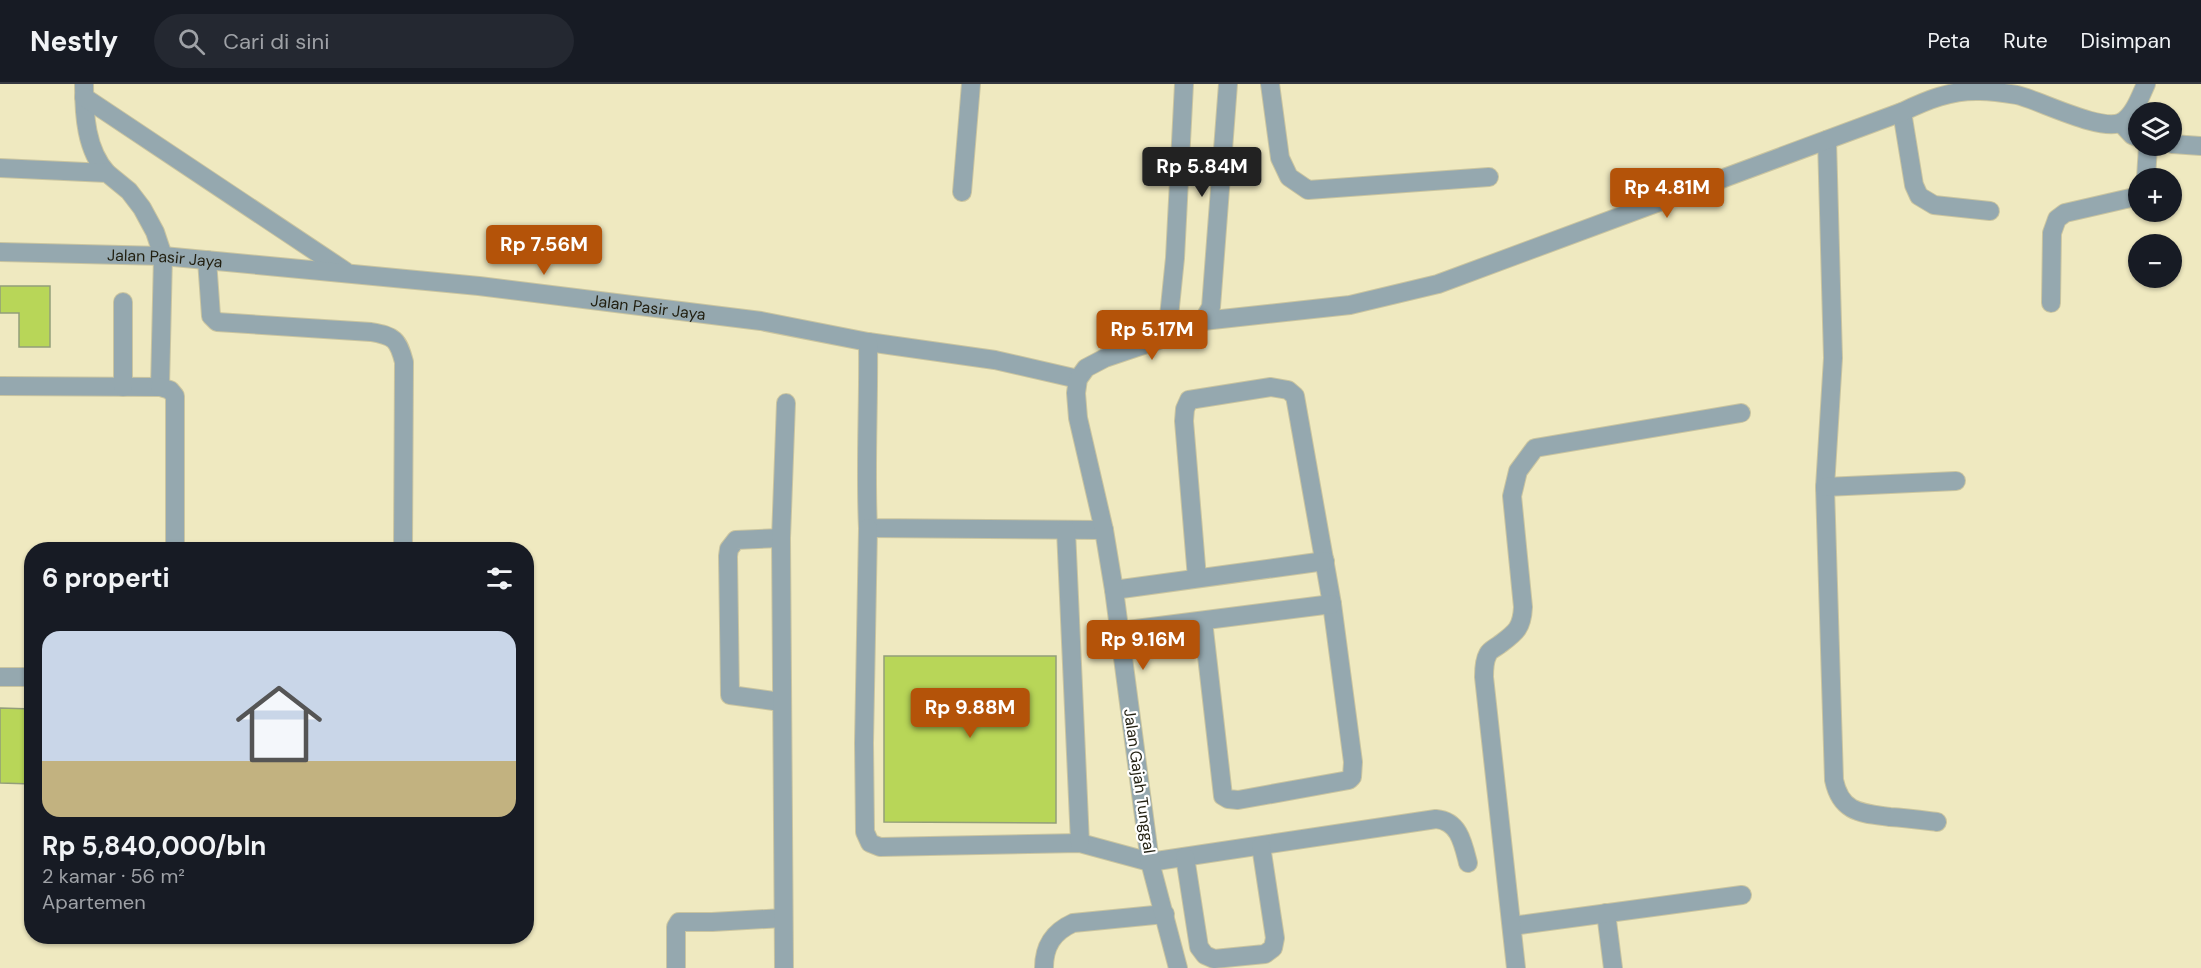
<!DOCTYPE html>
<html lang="id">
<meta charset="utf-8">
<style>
:root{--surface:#171b24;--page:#242831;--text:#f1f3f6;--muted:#9ea1a6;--line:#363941;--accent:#b45309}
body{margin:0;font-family:"DM Sans",sans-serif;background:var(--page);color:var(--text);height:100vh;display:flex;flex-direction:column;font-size:22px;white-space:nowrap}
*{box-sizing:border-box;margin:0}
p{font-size:20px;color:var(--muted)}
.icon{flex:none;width:33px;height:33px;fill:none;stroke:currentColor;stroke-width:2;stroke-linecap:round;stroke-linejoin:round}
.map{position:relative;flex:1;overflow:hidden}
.panel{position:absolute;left:24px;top:458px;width:510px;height:402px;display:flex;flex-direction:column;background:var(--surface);border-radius:24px;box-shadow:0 2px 4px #0004}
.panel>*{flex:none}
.tools{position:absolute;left:2128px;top:18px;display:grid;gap:12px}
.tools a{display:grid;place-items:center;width:54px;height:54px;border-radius:50%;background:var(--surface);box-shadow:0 2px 4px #0004;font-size:30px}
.price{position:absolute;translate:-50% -51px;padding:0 14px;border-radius:6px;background:var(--accent);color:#fff;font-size:20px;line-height:39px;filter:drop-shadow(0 2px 3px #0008)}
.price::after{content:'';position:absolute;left:50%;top:36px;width:18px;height:14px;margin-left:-9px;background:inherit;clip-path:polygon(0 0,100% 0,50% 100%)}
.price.selected{background:#222;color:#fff}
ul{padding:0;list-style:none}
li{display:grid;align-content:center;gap:12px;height:318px;padding:0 18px}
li+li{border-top:2px solid var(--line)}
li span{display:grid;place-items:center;height:186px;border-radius:18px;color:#555}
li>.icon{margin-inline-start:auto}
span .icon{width:108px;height:108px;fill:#fffc;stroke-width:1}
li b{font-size:26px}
h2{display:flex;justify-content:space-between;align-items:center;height:72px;padding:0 18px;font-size:26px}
header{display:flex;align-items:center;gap:36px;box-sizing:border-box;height:84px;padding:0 30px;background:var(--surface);border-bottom:2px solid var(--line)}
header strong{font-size:28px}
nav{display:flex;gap:33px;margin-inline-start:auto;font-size:21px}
.search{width:420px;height:54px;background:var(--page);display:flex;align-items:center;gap:15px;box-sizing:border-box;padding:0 21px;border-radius:33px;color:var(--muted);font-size:22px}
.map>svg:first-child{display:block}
</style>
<header>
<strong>Nestly</strong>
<div class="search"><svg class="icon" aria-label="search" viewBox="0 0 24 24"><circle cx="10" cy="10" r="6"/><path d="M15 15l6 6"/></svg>Cari di sini</div>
<nav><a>Peta</a><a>Rute</a><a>Disimpan</a></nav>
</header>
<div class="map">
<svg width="2201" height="884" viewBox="0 0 2201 884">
<rect width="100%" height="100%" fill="#efe9c0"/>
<path fill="#b8d658" stroke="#939e79" stroke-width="1.5" d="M 0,202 L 50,202 L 50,263 L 19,263 L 19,229 L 0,229 Z
M 884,572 L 1056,572 L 1056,739 L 884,738 Z
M 0,624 L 32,625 L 32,700 L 0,699 Z"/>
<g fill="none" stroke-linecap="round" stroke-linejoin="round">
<defs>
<g id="minor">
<path d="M 84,0 C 84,31 86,66 107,89"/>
<path d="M 1270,0 L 1280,74 L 1289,93 L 1308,106 L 1489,93"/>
<path d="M 84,13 L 345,187"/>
<path d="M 1902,28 L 1914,101 L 1919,112 L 1934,121 L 1990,127"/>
<path d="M 2121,39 L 2132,51 L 2139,54"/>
<path d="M 1827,56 L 1833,274 L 1825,403 L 1834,696 C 1841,729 1861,729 1890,733 C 1906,734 1921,736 1937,738"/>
<path d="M 2172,60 L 2201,62"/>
<path d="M 0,84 L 107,89 L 129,107 L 142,124 L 155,148 L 163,172 L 160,303 L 0,302"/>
<path d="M 2146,94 L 2148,62"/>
<path d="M 962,108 L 971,0"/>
<path id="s1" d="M 0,168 L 163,172 L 479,202 L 761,237 L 868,258 L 995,276 L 1078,295"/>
<path d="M 207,176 L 211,232 L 217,238 L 371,248 C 394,252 398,255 404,278 L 403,465"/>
<path d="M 2051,219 L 2052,149 L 2057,135 L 2065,129 L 2139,112"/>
<path d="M 1203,237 L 1350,221 L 1438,200 L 1902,28 C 1927,16 1951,6 1980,7 C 1992,7 2005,9 2017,11 C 2039,16 2102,49 2122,38 C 2134,31 2140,13 2146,0"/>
<path d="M 1167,252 L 1175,174 L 1184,0"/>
<path d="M 868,258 C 869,320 865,382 868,444 L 1104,446"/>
<path d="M 123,303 L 123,218"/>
<path d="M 160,303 L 170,306 L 175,312 L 175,465"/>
<path d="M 1825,403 L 1956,397"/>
<path d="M 868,444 L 864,659 L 865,748 L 870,759 L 880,763 L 1080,759 L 1150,778 L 1436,735 C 1459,737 1463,759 1468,779"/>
<path d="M 1066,446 L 1080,759"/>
<path d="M 781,454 L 736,456 L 729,465 L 728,472 L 730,611 L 781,618"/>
<path d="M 1197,494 L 1184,337 L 1185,325 L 1189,316 L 1271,303 L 1288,306 L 1295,312 L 1332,520 L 1353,678 L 1352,693 L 1349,696 L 1238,716 L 1228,715 L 1223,712 L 1203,537"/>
<path d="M 1114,506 L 1325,477"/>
<path d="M 1120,547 L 1332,520"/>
<path d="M 0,593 L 32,593"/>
<path d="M 1185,773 L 1199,863 L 1205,871 L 1214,875 L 1265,870 L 1273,864 L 1275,854 L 1261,762"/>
<path d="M 1606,829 L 1613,884"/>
<path d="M 1512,842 L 1742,811"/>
<path d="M 676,884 L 676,843 L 679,838 L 712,838 L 783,834"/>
<path d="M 784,884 L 781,454 L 786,319"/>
<path d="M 1044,884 C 1044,862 1053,848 1073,839 L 1165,830"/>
<path d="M 1178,884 L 1150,778 L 1114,506 L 1104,446 L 1078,334 L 1076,309 L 1078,295 L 1086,284 L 1105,274 L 1194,244 L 1203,237 L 1211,223 L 1228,0"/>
<path d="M 1516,884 L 1484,593 C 1484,586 1484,577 1488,570 C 1490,566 1495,564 1499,561 C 1515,549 1522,545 1523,523 L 1512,412 L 1518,387 L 1535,364 L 1741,329"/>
</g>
</defs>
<use href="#minor" stroke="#cac5a0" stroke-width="20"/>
<use href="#minor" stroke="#95a8af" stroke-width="18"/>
</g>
<g text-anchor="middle" stroke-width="4.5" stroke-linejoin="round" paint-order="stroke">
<g font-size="16" fill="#211f10" stroke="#fff">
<text dy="6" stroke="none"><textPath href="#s1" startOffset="165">Jalan Pasir Jaya</textPath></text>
<text dy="6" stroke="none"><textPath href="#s1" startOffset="651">Jalan Pasir Jaya</textPath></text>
<text transform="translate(1140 697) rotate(82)" y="6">Jalan Gajah Tunggal</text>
</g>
</g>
</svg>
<div class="tools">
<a><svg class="icon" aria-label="layers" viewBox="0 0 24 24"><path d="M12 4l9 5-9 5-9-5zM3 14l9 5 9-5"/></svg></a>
<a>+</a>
<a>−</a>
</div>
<b class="price selected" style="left:1202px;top:114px">Rp 5.84M</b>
<b class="price" style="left:1667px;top:135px">Rp 4.81M</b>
<b class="price" style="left:544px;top:192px">Rp 7.56M</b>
<b class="price" style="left:1152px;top:277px">Rp 5.17M</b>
<b class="price" style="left:1143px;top:587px">Rp 9.16M</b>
<b class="price" style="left:970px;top:655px">Rp 9.88M</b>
<section class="panel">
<h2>6 properti<svg class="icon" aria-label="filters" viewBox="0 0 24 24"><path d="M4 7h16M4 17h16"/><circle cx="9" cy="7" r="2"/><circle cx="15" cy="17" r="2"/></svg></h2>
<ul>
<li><span style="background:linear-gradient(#c9d6e8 70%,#c2b280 0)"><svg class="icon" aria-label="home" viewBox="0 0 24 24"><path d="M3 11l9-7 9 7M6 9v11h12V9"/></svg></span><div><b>Rp 5,840,000/bln</b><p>2 kamar · 56 m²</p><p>Apartemen</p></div></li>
</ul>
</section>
</div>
